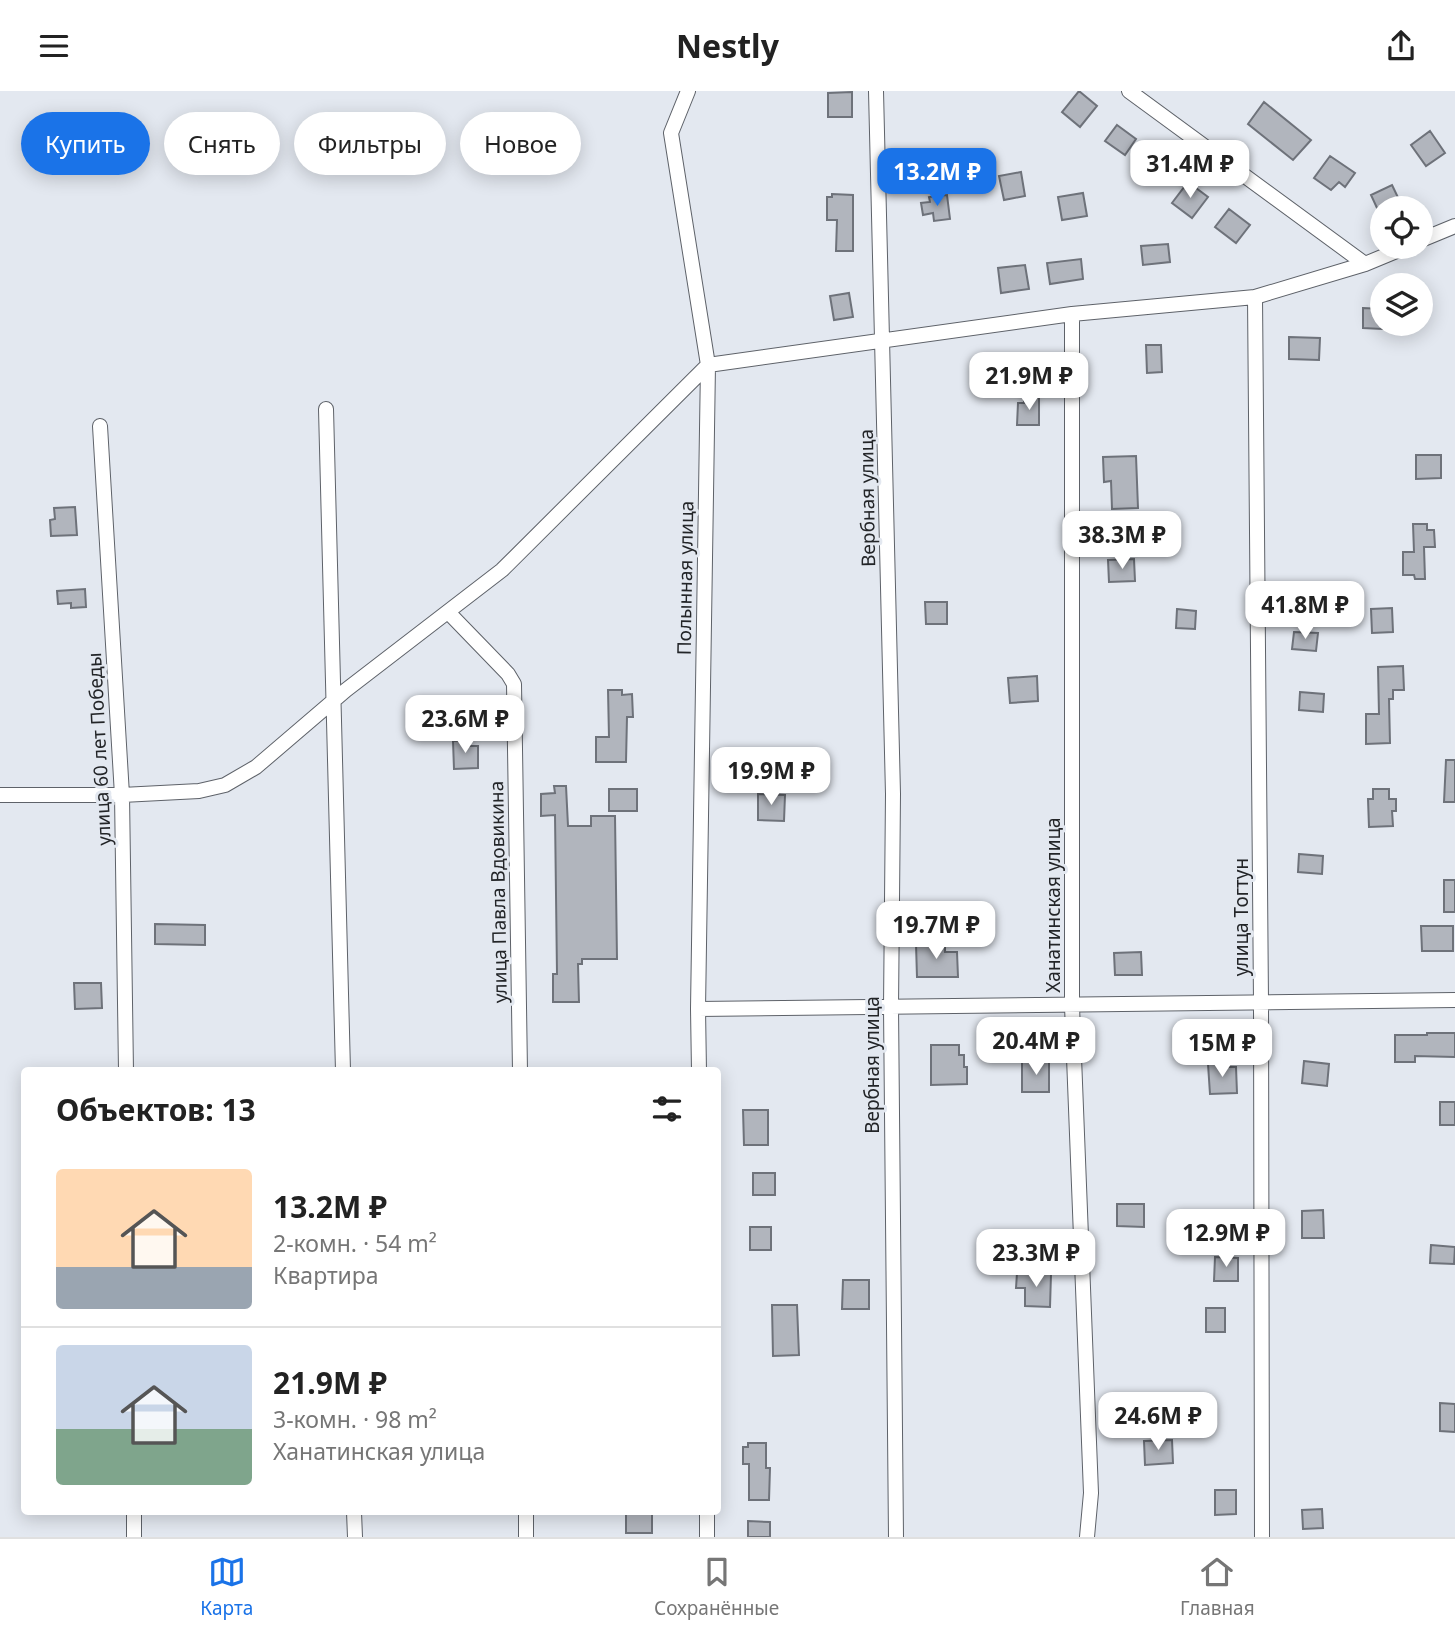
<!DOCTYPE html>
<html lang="ru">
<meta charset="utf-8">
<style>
:root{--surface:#fff;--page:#f2f2f2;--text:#222;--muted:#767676;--line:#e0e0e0;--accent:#1a73e8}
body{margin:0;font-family:"Noto Sans",sans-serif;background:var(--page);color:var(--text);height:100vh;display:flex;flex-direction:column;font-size:26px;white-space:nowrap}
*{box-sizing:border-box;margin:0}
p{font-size:23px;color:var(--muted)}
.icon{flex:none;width:38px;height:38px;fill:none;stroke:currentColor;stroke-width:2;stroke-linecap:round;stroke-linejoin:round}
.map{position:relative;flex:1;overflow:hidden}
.panel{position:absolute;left:21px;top:976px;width:700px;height:448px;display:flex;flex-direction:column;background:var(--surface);border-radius:7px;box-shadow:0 4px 18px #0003}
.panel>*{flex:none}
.top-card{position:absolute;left:21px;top:21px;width:700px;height:63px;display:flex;gap:14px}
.buttons{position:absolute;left:1370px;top:105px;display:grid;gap:14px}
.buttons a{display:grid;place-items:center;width:63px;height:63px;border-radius:50%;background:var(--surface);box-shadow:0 4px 18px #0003;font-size:35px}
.price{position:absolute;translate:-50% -60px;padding:0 16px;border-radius:14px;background:#fff;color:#222;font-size:23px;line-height:46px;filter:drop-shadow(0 2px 4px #0008)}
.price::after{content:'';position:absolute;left:50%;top:42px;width:21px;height:16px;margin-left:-10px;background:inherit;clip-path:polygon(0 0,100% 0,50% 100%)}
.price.active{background:var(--accent);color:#fff}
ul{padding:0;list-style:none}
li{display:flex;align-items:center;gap:21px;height:175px;padding:0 35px}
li+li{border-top:2px solid var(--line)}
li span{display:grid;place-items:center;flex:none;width:196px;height:140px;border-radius:7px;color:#555}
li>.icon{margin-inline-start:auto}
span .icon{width:84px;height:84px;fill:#fffc;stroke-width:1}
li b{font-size:30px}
h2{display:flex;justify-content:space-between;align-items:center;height:84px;padding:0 35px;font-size:30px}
.pill{padding:0 24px;border-radius:32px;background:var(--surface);box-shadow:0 4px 18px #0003;font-size:24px;line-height:63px}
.pill.active{background:var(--accent);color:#fff}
header{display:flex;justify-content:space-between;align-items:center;height:91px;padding:0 35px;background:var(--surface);font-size:32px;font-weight:700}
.menu{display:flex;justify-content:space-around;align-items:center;height:98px;border-top:2px solid var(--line);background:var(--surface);font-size:19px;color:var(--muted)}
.menu a{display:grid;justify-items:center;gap:4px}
.menu .active{color:var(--accent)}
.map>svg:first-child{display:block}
</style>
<header><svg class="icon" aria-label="menu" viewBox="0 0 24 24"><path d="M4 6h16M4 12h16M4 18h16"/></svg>Nestly<svg class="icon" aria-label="share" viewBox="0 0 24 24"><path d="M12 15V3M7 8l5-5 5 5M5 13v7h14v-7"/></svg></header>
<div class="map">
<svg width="1455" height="1446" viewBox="0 0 1455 1446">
<rect width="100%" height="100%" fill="#e3e8f0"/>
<path fill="#b1b5bd" stroke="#6e727a" stroke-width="2" d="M 1079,0 L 1097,15 L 1080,36 L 1062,21 Z
M 852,1 L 852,26 L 828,26 L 828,2 Z
M 1264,11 L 1311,49 L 1293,69 L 1248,33 Z
M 1117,34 L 1136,48 L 1125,64 L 1105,50 Z
M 1430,40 L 1445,62 L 1426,75 L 1411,54 Z
M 1330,65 L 1355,82 L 1345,96 L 1339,91 L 1331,99 L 1314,87 Z
M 1021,81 L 1025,105 L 1004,109 L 999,85 Z
M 1188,91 L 1208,106 L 1192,127 L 1172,112 Z
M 1392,94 L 1403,117 L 1377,117 L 1371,104 Z
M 1083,102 L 1087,125 L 1062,129 L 1058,106 Z
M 832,103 L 853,104 L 853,160 L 836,160 L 837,129 L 827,129 L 827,106 L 832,106 Z
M 947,104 L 950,128 L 934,130 L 933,122 L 923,124 L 921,112 L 930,111 L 929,106 Z
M 1229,118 L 1250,134 L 1236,152 L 1215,136 Z
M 1168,153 L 1170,171 L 1143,174 L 1141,155 Z
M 1081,168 L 1083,188 L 1050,193 L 1047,172 Z
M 1025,174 L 1029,198 L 1001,202 L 998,177 Z
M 849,202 L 853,226 L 834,229 L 830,205 Z
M 1363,217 L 1382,218 L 1382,238 L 1363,237 Z
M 1289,246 L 1320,247 L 1319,269 L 1289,268 Z
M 1146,254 L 1161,254 L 1162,281 L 1147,282 Z
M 1024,306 L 1039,306 L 1039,334 L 1017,334 L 1018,312 L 1024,312 Z
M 1416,364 L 1441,364 L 1441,387 L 1416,388 Z
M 1136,365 L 1138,417 L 1112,418 L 1111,390 L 1104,391 L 1103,366 Z
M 75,416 L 77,444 L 51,445 L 50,429 L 55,428 L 54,417 Z
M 1413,433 L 1427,433 L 1427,439 L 1434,439 L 1435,456 L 1424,456 L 1425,488 L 1415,488 L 1414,484 L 1403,484 L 1403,461 L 1414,461 Z
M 1134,468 L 1135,490 L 1109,491 L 1108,469 Z
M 85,498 L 86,516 L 71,517 L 71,512 L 58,513 L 57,500 Z
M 925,511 L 947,511 L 947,533 L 926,533 Z
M 1392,517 L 1393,541 L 1372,542 L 1371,518 Z
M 1177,518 L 1196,520 L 1195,538 L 1176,537 Z
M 1294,541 L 1318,542 L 1316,560 L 1292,558 Z
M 1403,575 L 1404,599 L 1393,599 L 1393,608 L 1389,608 L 1390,652 L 1366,653 L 1366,623 L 1379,623 L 1378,576 Z
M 1037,585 L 1038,610 L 1010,612 L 1008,587 Z
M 608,599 L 622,599 L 622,604 L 632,603 L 633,626 L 627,626 L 626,671 L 596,671 L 596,646 L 609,646 Z
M 1300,601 L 1324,603 L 1323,621 L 1299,619 Z
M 469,649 L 469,655 L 478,655 L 478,677 L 454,678 L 453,650 Z
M 1446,669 L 1455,669 L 1455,711 L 1444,711 Z
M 554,695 L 566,695 L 568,735 L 591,735 L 591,725 L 615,725 L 617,868 L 582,868 L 582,873 L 578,873 L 579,911 L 553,911 L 553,883 L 557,883 L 555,724 L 541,725 L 541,703 L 555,702 Z
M 609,698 L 637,698 L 637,720 L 609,720 Z
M 1373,698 L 1389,698 L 1389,708 L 1396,708 L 1396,720 L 1392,720 L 1393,735 L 1369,736 L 1368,708 L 1373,708 Z
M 758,703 L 785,704 L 784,730 L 758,729 Z
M 1299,763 L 1323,765 L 1322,783 L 1298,781 Z
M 1444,789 L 1455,789 L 1455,821 L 1444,821 Z
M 155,833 L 205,834 L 205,854 L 155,853 Z
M 1421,835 L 1453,835 L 1453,860 L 1422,860 Z
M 916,853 L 945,853 L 945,861 L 957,861 L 958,886 L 917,886 Z
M 1141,861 L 1142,884 L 1115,884 L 1114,862 Z
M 74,892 L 101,892 L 102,917 L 75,918 Z
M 1427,942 L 1455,942 L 1455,966 L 1415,965 L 1415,971 L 1395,971 L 1395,944 L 1427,944 Z
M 931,954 L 959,954 L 959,964 L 964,964 L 964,976 L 967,976 L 967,993 L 931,994 Z
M 1022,970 L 1049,970 L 1049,1001 L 1022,1001 Z
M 1304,970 L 1329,973 L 1327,995 L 1302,992 Z
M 1224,972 L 1224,976 L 1236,976 L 1237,1002 L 1210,1003 L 1208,973 Z
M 1440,1011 L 1455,1011 L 1455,1034 L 1440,1034 Z
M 743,1019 L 768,1019 L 768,1054 L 744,1054 Z
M 753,1082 L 775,1082 L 775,1104 L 753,1104 Z
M 1117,1113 L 1144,1113 L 1144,1136 L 1117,1135 Z
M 1323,1119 L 1324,1147 L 1302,1147 L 1302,1120 Z
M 750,1136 L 771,1136 L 771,1159 L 750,1159 Z
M 1431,1154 L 1455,1156 L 1454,1173 L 1430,1172 Z
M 1215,1166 L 1238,1167 L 1238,1190 L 1214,1190 Z
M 1017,1182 L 1051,1183 L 1050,1216 L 1025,1215 L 1025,1197 L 1016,1197 Z
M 843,1189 L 869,1189 L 869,1218 L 842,1218 Z
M 772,1214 L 797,1214 L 799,1264 L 773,1265 Z
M 1206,1217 L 1225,1217 L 1225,1241 L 1206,1241 Z
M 1440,1312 L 1455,1313 L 1455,1341 L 1440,1340 Z
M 1172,1349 L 1173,1372 L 1145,1374 L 1144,1350 Z
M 748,1352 L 766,1352 L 766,1377 L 770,1377 L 769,1409 L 749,1409 L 749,1373 L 743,1373 L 743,1356 L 748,1356 Z
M 1215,1399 L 1236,1399 L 1236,1423 L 1215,1424 Z
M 1322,1418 L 1323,1437 L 1303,1438 L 1302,1419 Z
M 626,1421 L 652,1421 L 652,1442 L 626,1442 Z
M 748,1430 L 770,1431 L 770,1446 L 748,1446 Z"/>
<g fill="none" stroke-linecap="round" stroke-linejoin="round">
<defs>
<path id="minor" d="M 688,0 L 671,42 L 708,274 L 698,918 L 699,980
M 876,0 L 893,703 L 891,916 L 896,1446
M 1129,0 L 1365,173
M 1421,149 L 1455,135
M 1255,206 L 1261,910 L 1262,1446
M 1072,223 L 1072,915 L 1091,1402 L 1087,1446
M 326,318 L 343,980
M 100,335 L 122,704 L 126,980
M 448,521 L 508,583 L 514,593 L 520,980
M 0,704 L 122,704 L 199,700 L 225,694 L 256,676 L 346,599 L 502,479 L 708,274 L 1072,223 L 1255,206 L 1365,173 L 1406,156
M 698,918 L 1455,909
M 134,1421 L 134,1446
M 354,1421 L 355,1446
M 526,1421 L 526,1446
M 707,1421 L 707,1446"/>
</defs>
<use href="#minor" stroke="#5e6269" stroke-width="16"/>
<use href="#minor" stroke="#fff" stroke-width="14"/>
</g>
<g text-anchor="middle" stroke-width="6" stroke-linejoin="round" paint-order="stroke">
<g font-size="19" fill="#232528" stroke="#e3e8f0">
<text transform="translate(867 407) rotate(-91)" y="7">Вербная улица</text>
<text transform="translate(685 487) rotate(-89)" y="7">Полынная улица</text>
<text transform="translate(99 658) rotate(-93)" y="7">улица 60 лет Победы</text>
<text transform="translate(498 801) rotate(-91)" y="7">улица Павла Вдовикина</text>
<text transform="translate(1053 814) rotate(-90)" y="7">Ханатинская улица</text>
<text transform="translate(1241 826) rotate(-90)" y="7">улица Тогтун</text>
<text transform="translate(872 974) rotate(-90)" y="7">Вербная улица</text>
</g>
</g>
</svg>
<div class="buttons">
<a><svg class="icon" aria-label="locate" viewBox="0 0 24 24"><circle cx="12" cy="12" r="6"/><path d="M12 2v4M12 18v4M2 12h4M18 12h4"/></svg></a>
<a><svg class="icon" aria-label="layers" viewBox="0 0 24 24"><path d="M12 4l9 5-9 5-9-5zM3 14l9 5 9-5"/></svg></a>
</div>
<b class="price" style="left:1190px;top:109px">31.4M ₽</b>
<b class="price active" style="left:937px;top:117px">13.2M ₽</b>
<b class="price" style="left:1029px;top:321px">21.9M ₽</b>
<b class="price" style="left:1122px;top:480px">38.3M ₽</b>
<b class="price" style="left:1305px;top:550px">41.8M ₽</b>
<b class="price" style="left:465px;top:664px">23.6M ₽</b>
<b class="price" style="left:771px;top:716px">19.9M ₽</b>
<b class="price" style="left:936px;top:870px">19.7M ₽</b>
<b class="price" style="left:1036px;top:986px">20.4M ₽</b>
<b class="price" style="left:1222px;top:988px">15M ₽</b>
<b class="price" style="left:1226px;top:1178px">12.9M ₽</b>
<b class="price" style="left:1036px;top:1198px">23.3M ₽</b>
<b class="price" style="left:1158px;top:1361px">24.6M ₽</b>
<div class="top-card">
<a class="pill active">Купить</a>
<a class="pill">Снять</a>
<a class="pill">Фильтры</a>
<a class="pill">Новое</a>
</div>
<section class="panel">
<h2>Объектов: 13<svg class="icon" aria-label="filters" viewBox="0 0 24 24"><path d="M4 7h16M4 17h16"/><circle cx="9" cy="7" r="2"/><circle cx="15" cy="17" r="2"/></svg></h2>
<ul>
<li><span style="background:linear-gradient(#ffd9b3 70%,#9aa5b1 0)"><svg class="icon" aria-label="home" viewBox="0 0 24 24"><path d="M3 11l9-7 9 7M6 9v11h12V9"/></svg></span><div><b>13.2M ₽</b><p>2-комн. · 54 m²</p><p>Квартира</p></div></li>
<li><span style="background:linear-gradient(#c9d6e8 60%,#7fa58c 0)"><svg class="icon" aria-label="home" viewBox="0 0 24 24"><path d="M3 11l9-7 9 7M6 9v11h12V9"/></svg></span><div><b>21.9M ₽</b><p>3-комн. · 98 m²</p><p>Ханатинская улица</p></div></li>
</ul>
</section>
</div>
<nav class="menu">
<a class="active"><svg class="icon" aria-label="map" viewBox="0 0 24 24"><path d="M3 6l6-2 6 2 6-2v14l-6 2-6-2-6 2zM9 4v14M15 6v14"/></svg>Карта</a>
<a><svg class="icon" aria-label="saved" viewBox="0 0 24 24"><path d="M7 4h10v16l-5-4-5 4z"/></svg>Сохранённые</a>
<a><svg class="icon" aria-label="home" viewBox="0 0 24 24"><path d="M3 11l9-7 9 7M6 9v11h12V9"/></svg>Главная</a>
</nav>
